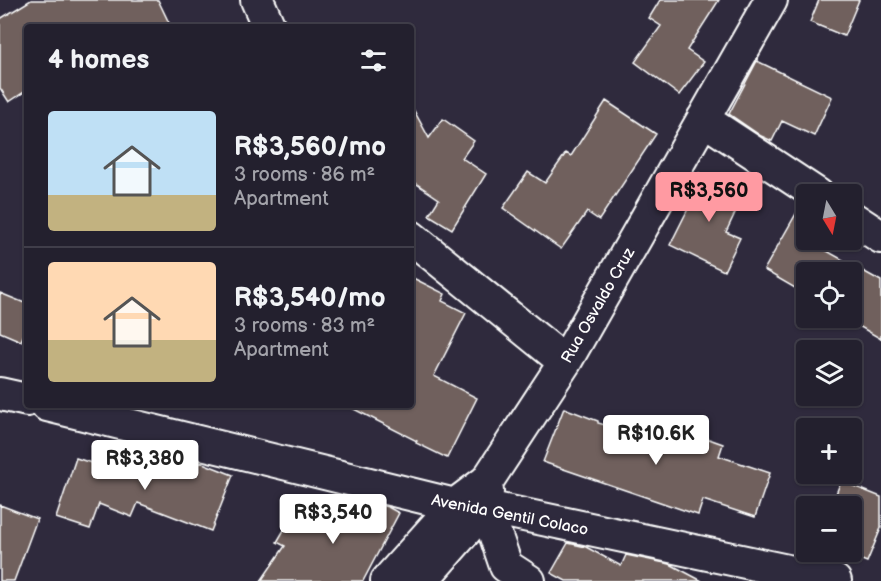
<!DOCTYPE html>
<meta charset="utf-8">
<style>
:root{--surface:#23202e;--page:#2f2d3a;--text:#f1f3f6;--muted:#a3a3aa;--line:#403e4a;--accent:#ff9aa2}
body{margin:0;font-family:"Balsamiq Sans",sans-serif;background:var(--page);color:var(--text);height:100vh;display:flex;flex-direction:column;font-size:22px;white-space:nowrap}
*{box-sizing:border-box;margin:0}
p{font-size:20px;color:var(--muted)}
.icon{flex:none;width:33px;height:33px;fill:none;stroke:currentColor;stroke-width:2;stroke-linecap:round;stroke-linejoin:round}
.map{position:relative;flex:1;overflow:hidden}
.side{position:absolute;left:24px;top:24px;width:390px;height:384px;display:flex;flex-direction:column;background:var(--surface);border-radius:6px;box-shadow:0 2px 4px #0004,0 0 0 2px var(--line)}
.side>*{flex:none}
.needle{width:39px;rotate:170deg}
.controls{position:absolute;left:796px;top:184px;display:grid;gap:12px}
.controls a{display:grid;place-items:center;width:66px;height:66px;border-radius:6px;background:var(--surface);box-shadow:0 2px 4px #0004,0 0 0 2px var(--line);font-size:30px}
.price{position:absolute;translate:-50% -51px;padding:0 14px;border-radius:6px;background:#fff;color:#222;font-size:20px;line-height:39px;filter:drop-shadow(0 2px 3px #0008)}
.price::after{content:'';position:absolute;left:50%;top:36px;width:18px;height:14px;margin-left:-9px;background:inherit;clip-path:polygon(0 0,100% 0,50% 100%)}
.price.selected{background:var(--accent);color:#111}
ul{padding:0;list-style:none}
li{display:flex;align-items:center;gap:18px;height:150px;padding:0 24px}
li+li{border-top:2px solid var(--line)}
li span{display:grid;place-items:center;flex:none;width:168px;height:120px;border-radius:6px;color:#555}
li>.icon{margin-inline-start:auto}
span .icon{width:72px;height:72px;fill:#fffc;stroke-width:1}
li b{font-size:26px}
h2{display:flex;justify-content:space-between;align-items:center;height:72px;padding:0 24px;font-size:26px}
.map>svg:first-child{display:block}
</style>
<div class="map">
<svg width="881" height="581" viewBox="0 0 881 581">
<rect width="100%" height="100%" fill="#2f2a3d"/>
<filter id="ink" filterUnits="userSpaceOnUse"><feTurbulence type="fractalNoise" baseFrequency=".0167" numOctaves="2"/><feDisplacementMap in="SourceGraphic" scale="12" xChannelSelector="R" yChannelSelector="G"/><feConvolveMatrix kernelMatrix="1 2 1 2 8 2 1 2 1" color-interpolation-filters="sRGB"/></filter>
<g filter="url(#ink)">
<path fill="#6f605d" stroke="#fff" stroke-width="1.5" d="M 31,0 L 158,0 L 171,27 L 27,27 L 27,90 L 9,102 L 0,88 L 0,19 Z
M 660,0 L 719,0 L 687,50 L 704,62 L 679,95 L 635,62 L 661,26 L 649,18 Z
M 819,0 L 859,0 L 844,36 L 810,22 Z
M 757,61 L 832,97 L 814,136 L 782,121 L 772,141 L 761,136 L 729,114 Z
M 606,101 L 656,134 L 599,220 L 587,212 L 561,249 L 503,208 L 528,172 L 545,183 L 566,153 L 571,156 Z
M 411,105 L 429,138 L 443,119 L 474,141 L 462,158 L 486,174 L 452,229 L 429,215 L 439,199 L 411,180 Z
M 699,173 L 744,194 L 726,232 L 740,238 L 724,271 L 670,245 L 688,209 L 683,207 Z
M 801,205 L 807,209 L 807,240 L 881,281 L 881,339 L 845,318 L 852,318 L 852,273 L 807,273 L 807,295 L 764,270 Z
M 411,277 L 445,294 L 442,301 L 466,313 L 434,376 L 477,398 L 447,458 L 416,443 L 417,441 L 346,405 L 411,405 Z
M 0,293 L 27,304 L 27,327 L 21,341 L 0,332 Z
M 564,408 L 598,421 L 598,423 L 672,444 L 678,428 L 723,444 L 719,456 L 770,473 L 755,517 L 703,500 L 698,515 L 543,462 Z
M 123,454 L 157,467 L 160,457 L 197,470 L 200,462 L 233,475 L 211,531 L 138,503 L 132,517 L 99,504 L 90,529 L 56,518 L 76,458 L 116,471 Z
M 841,481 L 881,497 L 881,528 L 867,562 L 841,552 L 852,552 L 852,507 L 831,507 Z
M 359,500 L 388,507 L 399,513 L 363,581 L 261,581 L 285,546 L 277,542 L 291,518 L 311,529 L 318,515 L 322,516 L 330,502 L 352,513 Z
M 0,505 L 37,519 L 14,581 L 0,581 Z
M 568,543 L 586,547 L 621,566 L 626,555 L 670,564 L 702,581 L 566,581 L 551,573 Z"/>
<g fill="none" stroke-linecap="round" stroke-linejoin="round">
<defs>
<path id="minor" d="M 257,0 L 269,27
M 703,119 L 818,195
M 852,218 L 881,237
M 411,237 L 565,362
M 0,394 L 27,400
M 47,405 L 455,505 L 486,507 L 835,581
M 487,491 L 486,507 L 506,566 L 529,581
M 387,581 L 455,505 L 487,481 L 565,362 L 771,0
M 421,581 L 486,507"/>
</defs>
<use href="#minor" stroke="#fff" stroke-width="36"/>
<use href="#minor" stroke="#2f2a3d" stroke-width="32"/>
</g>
</g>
<g text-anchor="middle" stroke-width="4.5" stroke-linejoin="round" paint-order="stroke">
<g font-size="16" fill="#fff" stroke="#2f2a3d">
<text transform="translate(597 305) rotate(-60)" y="6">Rua Osvaldo Cruz</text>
<text transform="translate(510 514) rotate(11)" y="6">Avenida Gentil Colaco</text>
</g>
</g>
</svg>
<div class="controls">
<a><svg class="needle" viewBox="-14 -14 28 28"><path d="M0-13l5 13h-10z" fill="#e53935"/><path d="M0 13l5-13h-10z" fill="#a3a3aa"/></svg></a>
<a><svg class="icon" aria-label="locate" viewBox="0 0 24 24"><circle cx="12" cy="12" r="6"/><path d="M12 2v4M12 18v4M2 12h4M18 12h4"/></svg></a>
<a><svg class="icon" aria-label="layers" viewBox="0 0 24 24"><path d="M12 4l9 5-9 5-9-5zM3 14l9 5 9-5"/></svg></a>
<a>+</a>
<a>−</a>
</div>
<b class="price selected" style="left:709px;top:223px">R$3,560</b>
<b class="price" style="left:656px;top:466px">R$10.6K</b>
<b class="price" style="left:145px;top:491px">R$3,380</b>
<b class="price" style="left:333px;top:545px">R$3,540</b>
<section class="side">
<h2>4 homes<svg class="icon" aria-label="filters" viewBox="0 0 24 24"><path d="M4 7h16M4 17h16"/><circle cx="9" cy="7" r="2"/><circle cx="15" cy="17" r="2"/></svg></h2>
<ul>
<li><span style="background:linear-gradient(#bfe0f5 70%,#c2b280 0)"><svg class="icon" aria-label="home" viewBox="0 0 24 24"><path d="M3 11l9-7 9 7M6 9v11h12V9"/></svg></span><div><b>R$3,560/mo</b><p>3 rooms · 86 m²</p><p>Apartment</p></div></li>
<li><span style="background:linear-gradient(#ffd9b3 65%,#c2b280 0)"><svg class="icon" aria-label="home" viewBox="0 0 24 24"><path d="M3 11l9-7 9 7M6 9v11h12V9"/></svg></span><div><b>R$3,540/mo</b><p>3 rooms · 83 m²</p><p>Apartment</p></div></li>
</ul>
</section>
</div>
